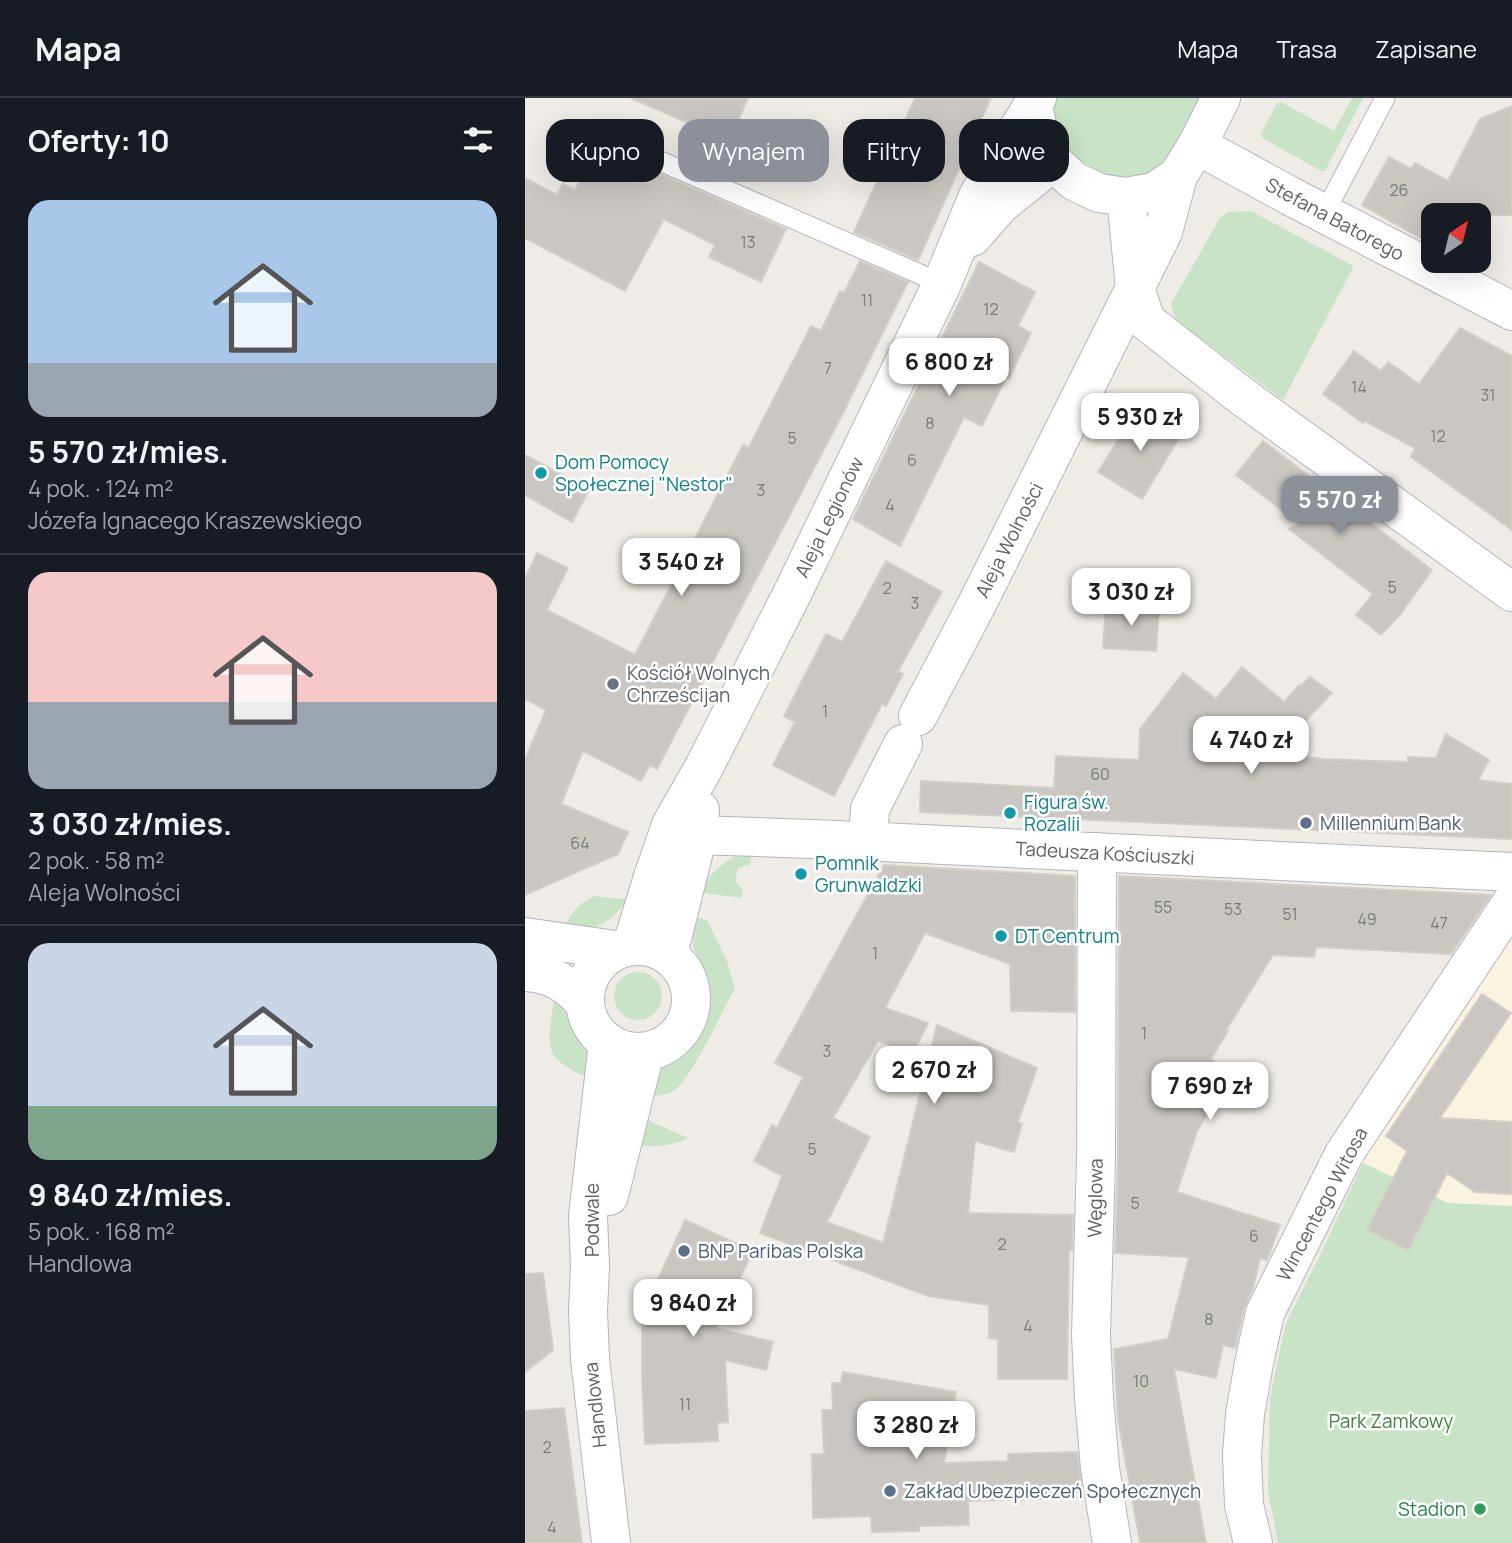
<!DOCTYPE html>
<html lang="pl">
<meta charset="utf-8">
<style>
:root{--surface:#171b24;--page:#242831;--text:#f1f3f6;--muted:#9ea1a6;--line:#363941;--accent:#8c9099}
body{margin:0;font-family:Manrope,sans-serif;background:var(--page);color:var(--text);height:100vh;display:flex;flex-direction:column;font-size:26px;white-space:nowrap}
*{box-sizing:border-box;margin:0}
p{font-size:23px;color:var(--muted)}
.icon{flex:none;width:38px;height:38px;fill:none;stroke:currentColor;stroke-width:2;stroke-linecap:round;stroke-linejoin:round}
.map{position:relative;flex:1;overflow:hidden}
.drawer{display:flex;flex-direction:column;background:var(--surface);width:525px}
.drawer>*{flex:none}
.top-card{position:absolute;left:21px;top:21px;width:665px;height:63px;display:flex;gap:14px}
.needle{width:46px;rotate:35deg}
.buttons{position:absolute;left:896px;top:105px;display:grid;gap:14px}
.buttons a{display:grid;place-items:center;width:70px;height:70px;border-radius:14px;background:var(--surface);box-shadow:0 7px 28px #0002;font-size:35px}
.price{position:absolute;translate:-50% -60px;padding:0 16px;border-radius:14px;background:#fff;color:#222;font-size:23px;line-height:46px;filter:drop-shadow(0 2px 4px #0008)}
.price::after{content:'';position:absolute;left:50%;top:42px;width:21px;height:16px;margin-left:-10px;background:inherit;clip-path:polygon(0 0,100% 0,50% 100%)}
.price.current{background:var(--accent);color:#fff}
ul{padding:0;list-style:none}
li{display:grid;align-content:center;gap:14px;height:371px;padding:0 28px}
li+li{border-top:2px solid var(--line)}
li span{display:grid;place-items:center;height:217px;border-radius:21px;color:#555}
li>.icon{margin-inline-start:auto}
span .icon{width:126px;height:126px;fill:#fffc;stroke-width:1}
li b{font-size:30px}
h2{display:flex;justify-content:space-between;align-items:center;height:84px;padding:0 28px;font-size:30px}
.chip{padding:0 24px;border-radius:21px;background:var(--surface);box-shadow:0 7px 28px #0002;font-size:24px;line-height:63px}
.chip.current{background:var(--accent);color:#fff}
header{display:flex;align-items:center;gap:42px;box-sizing:border-box;height:98px;padding:0 35px;background:var(--surface);border-bottom:2px solid var(--line)}
header strong{font-size:33px}
nav{display:flex;gap:38px;margin-inline-start:auto;font-size:24px}
main{display:flex;flex:1;min-height:0}
.map>svg:first-child{display:block}
</style>
<header>
<strong>Mapa</strong>
<nav><a>Mapa</a><a>Trasa</a><a>Zapisane</a></nav>
</header>
<main>
<section class="drawer">
<h2>Oferty: 10<svg class="icon" aria-label="filters" viewBox="0 0 24 24"><path d="M4 7h16M4 17h16"/><circle cx="9" cy="7" r="2"/><circle cx="15" cy="17" r="2"/></svg></h2>
<ul>
<li><span style="background:linear-gradient(#a9c7e8 75%,#9aa5b1 0)"><svg class="icon" aria-label="home" viewBox="0 0 24 24"><path d="M3 11l9-7 9 7M6 9v11h12V9"/></svg></span><div><b>5 570 zł/mies.</b><p>4 pok. · 124 m²</p><p>Józefa Ignacego Kraszewskiego</p></div></li>
<li><span style="background:linear-gradient(#f6c9c9 60%,#9aa5b1 0)"><svg class="icon" aria-label="home" viewBox="0 0 24 24"><path d="M3 11l9-7 9 7M6 9v11h12V9"/></svg></span><div><b>3 030 zł/mies.</b><p>2 pok. · 58 m²</p><p>Aleja Wolności</p></div></li>
<li><span style="background:linear-gradient(#c9d6e8 75%,#7fa58c 0)"><svg class="icon" aria-label="home" viewBox="0 0 24 24"><path d="M3 11l9-7 9 7M6 9v11h12V9"/></svg></span><div><b>9 840 zł/mies.</b><p>5 pok. · 168 m²</p><p>Handlowa</p></div></li>
</ul>
</section>
<div class="map">
<svg width="987" height="1445" viewBox="0 0 987 1445">
<rect width="100%" height="100%" fill="#efece7"/>
<path fill="#faf3e0" d="M 987,822 L 987,1108 L 923,1105 L 819,1056 Z"/>
<path fill="#c8e3c6" d="M 529,0 L 684,0 L 638,71 C 622,75 607,81 590,78 C 576,77 548,59 540,47 C 532,36 528,14 529,0 Z
M 827,0 L 838,0 L 800,73 L 796,73 L 737,40 L 736,36 L 752,5 L 756,4 L 809,33 Z
M 726,113 L 829,168 L 758,302 L 651,222 L 646,206 L 695,120 L 703,114 Z
M 227,751 L 225,767 L 213,770 L 210,783 L 218,792 L 216,800 L 173,794 C 191,769 199,763 227,751 Z
M 70,798 L 103,802 C 93,815 79,828 62,832 C 55,833 47,832 39,832 C 46,814 52,806 70,798 Z
M 167,818 L 182,822 L 202,863 L 210,890 C 198,911 166,983 148,993 C 139,998 131,998 121,998 L 135,969 L 143,961 L 168,941 L 181,915 L 186,896 L 181,875 L 168,850 Z
M89 898a24 24 0 1 1 48 0a24 24 0 1 1-48 0Z
M 29,900 C 51,926 64,946 66,981 C 15,959 23,951 29,900 Z
M 117,1020 L 163,1040 C 147,1049 129,1048 112,1048 Z
M 838,1065 L 923,1105 L 987,1108 L 987,1445 L 753,1445 L 743,1394 L 745,1299 L 761,1225 L 798,1151 Z"/>
<path fill="#cac7c3" stroke="#d3cec6" stroke-width="2" d="M 106,0 L 223,0 L 204,43 Z
M 390,0 L 466,0 L 393,162 L 329,134 Z
M 987,8 L 987,117 L 908,117 L 908,147 L 837,107 L 864,59 L 886,71 L 890,65 L 923,83 L 955,21 Z
M 68,57 L 86,66 L 91,57 L 261,131 L 236,184 L 184,159 L 190,147 L 139,121 L 100,193 L 0,140 L 0,80 L 32,97 L 38,86 L 50,92 Z
M 335,163 L 383,184 L 320,311 L 132,671 L 125,667 L 116,683 L 58,653 L 36,706 L 103,734 L 93,756 L 0,797 L 0,661 L 21,612 L 0,601 L 0,481 L 12,455 L 43,470 L 22,512 L 110,557 L 218,347 L 224,349 L 286,228 L 296,233 L 315,193 L 319,195 Z
M 454,164 L 510,194 L 493,228 L 506,235 L 484,280 L 481,279 L 457,328 L 439,319 L 375,448 L 328,421 Z
M 935,230 L 987,258 L 987,432 L 886,359 L 890,350 L 840,323 L 838,325 L 798,296 L 829,253 L 856,273 L 863,264 L 894,286 Z
M 614,309 L 657,335 L 617,401 L 573,374 Z
M 738,343 L 907,472 L 874,518 L 856,537 L 831,517 L 848,496 L 764,431 L 775,426 L 711,377 Z
M 0,357 L 64,392 L 47,424 L 0,397 Z
M 361,463 L 417,494 L 373,573 L 378,576 L 361,608 L 357,606 L 309,698 L 248,667 L 270,624 L 259,618 L 301,536 L 317,544 Z
M 581,506 L 634,510 L 631,553 L 578,550 Z
M 717,569 L 759,604 L 774,587 L 776,588 L 785,579 L 807,595 L 747,658 L 795,660 L 795,661 L 883,664 L 883,659 L 911,660 L 921,636 L 964,662 L 953,682 L 987,686 L 987,741 L 395,714 L 396,683 L 529,690 L 531,658 L 614,662 L 615,631 L 658,575 L 691,601 Z
M 359,767 L 550,778 L 550,914 L 486,913 L 485,866 L 400,835 L 360,910 L 403,925 L 388,955 L 353,943 L 308,1020 L 345,1039 L 302,1124 L 358,1145 L 412,927 L 512,970 L 493,1024 L 497,1026 L 489,1054 L 450,1043 L 443,1115 L 548,1117 L 547,1152 L 544,1152 L 542,1281 L 473,1281 L 473,1241 L 464,1240 L 464,1207 L 403,1198 L 235,1135 L 257,1078 L 229,1063 L 247,1027 L 252,1030 L 278,979 L 250,965 Z
M 594,778 L 966,797 L 926,856 L 791,849 L 789,859 L 748,857 L 701,932 L 703,933 L 686,961 L 691,965 L 684,972 L 701,984 L 672,1033 L 652,1094 L 755,1127 L 742,1162 L 735,1160 L 728,1190 L 719,1210 L 710,1250 L 698,1247 L 691,1280 L 649,1271 L 681,1445 L 615,1445 L 593,1321 L 589,1251 L 643,1241 L 664,1159 L 590,1155 L 593,1060 Z
M 957,896 L 986,915 L 915,1020 L 987,1024 L 987,1096 L 950,1094 L 922,1075 L 883,1152 L 842,1132 L 882,1053 L 861,1038 Z
M 160,1122 L 228,1153 L 191,1230 L 248,1244 L 241,1272 L 200,1262 L 203,1324 L 192,1325 L 193,1343 L 120,1346 L 117,1280 L 117,1217 Z
M 18,1175 L 28,1252 L 0,1274 L 0,1176 Z
M 318,1274 L 431,1294 L 419,1365 L 483,1363 L 483,1356 L 552,1354 L 558,1400 L 443,1403 L 444,1427 L 394,1428 L 394,1433 L 347,1434 L 346,1418 L 288,1420 L 287,1356 L 299,1356 L 297,1312 L 308,1312 L 307,1285 L 316,1285 Z
M 39,1310 L 57,1445 L 0,1445 L 0,1313 Z"/>
<g fill="none" stroke-linecap="round" stroke-linejoin="round">
<defs>
<path id="lane" d="M 96,46 L 397,177 L 416,188
M 799,116 L 860,0"/>
<path id="street" d="M 601,99 L 610,190 L 621,223 L 714,296 L 987,494
M 393,618 L 452,506 L 638,134 L 653,78
M 343,743 L 345,711 L 378,646
M 572,754 L 571,1060 L 566,1237 L 569,1300 L 575,1370 L 587,1445
M 728,1445 L 719,1407 L 717,1357 L 720,1316 L 729,1265 L 740,1215 L 819,1056 L 987,804"/>
<path id="secondary" d="M 508,9 L 515,40 L 528,64 L 549,83 L 574,95 L 601,99 L 629,94 L 653,78 L 672,47 L 696,0
M 672,47 L 767,99 L 987,213
M 447,139 L 475,107 L 528,64
M 173,737 L 314,742 L 987,774
M 0,839 L 90,852
M 107,847 L 127,782 L 146,727 L 178,671 L 268,494 L 416,188 L 453,98 L 512,0
M60 901a53 53 0 1 1 106 0a53 53 0 1 1-106 0Z
M 143,856 L 173,737 L 175,712
M 0,874 C 26,875 43,886 60,905
M 83,945 L 63,1118 L 65,1168 L 63,1213 L 65,1261 L 86,1445
M 84,1098 L 120,954"/>
</defs>
<use href="#lane" stroke="#b4b7ba" stroke-width="21"/>
<use href="#street" stroke="#b4b7ba" stroke-width="40"/>
<use href="#secondary" stroke="#b3b6b9" stroke-width="40"/>
<use href="#lane" stroke="#fff" stroke-width="19"/>
<use href="#street" stroke="#fff" stroke-width="38"/>
<use href="#secondary" stroke="#fff" stroke-width="38"/>
</g>
<g fill="#0f9aa8" stroke="#fff" stroke-width="2.5">
<circle cx="16" cy="375" r="7"/>
<circle cx="485" cy="715" r="7"/>
<circle cx="276" cy="776" r="7"/>
<circle cx="476" cy="838" r="7"/>
</g>
<circle fill="#6b7280" stroke="#fff" stroke-width="2.5" cx="88" cy="586" r="7"/>
<g fill="#5c6f8a" stroke="#fff" stroke-width="2.5">
<circle cx="781" cy="725" r="7"/>
<circle cx="159" cy="1153" r="7"/>
<circle cx="365" cy="1393" r="7"/>
</g>
<circle fill="#2e9e5b" stroke="#fff" stroke-width="2.5" cx="955" cy="1411" r="7"/>
<g text-anchor="middle" stroke-width="5" stroke-linejoin="round" paint-order="stroke">
<g font-size="16" fill="#797b7c">
<text x="874" y="98">26</text>
<text x="223" y="150">13</text>
<text x="342" y="208">11</text>
<text x="466" y="217">12</text>
<text x="303" y="276">7</text>
<text x="834" y="295">14</text>
<text x="963" y="303">31</text>
<text x="405" y="331">8</text>
<text x="913" y="344">12</text>
<text x="267" y="346">5</text>
<text x="387" y="368">6</text>
<text x="236" y="398">3</text>
<text x="365" y="413">4</text>
<text x="867" y="495">5</text>
<text x="362" y="496">2</text>
<text x="390" y="511">3</text>
<text x="300" y="619">1</text>
<text x="575" y="682">60</text>
<text x="55" y="751">64</text>
<text x="638" y="815">55</text>
<text x="708" y="817">53</text>
<text x="765" y="822">51</text>
<text x="842" y="827">49</text>
<text x="914" y="831">47</text>
<text x="350" y="861">1</text>
<text x="619" y="941">1</text>
<text x="302" y="959">3</text>
<text x="287" y="1057">5</text>
<text x="610" y="1111">5</text>
<text x="729" y="1144">6</text>
<text x="477" y="1152">2</text>
<text x="684" y="1227">8</text>
<text x="503" y="1234">4</text>
<text x="616" y="1289">10</text>
<text x="160" y="1312">11</text>
<text x="22" y="1355">2</text>
<text x="27" y="1435">4</text>
</g>
<g font-size="19" fill="#5e6265" stroke="#fff">
<text transform="translate(810 121) rotate(28)" y="7">Stefana Batorego</text>
<text transform="translate(304 419) rotate(-64)" y="7">Aleja Legionów</text>
<text transform="translate(484 442) rotate(-63)" y="7">Aleja Wolności</text>
<text transform="translate(580 755) rotate(3)" y="7">Tadeusza Kościuszki</text>
<text transform="translate(570 1100) rotate(-89)" y="7">Węglowa</text>
<text transform="translate(797 1106) rotate(-62)" y="7">Wincentego Witosa</text>
<text transform="translate(67 1122) rotate(-90)" y="7">Podwale</text>
<text transform="translate(70 1307) rotate(-96)" y="7">Handlowa</text>
</g>
<g font-size="19" fill="#0d838f" stroke="#fff" text-anchor="start">
<text x="30" y="371">Dom Pomocy<tspan x="30" dy="22">Społecznej "Nestor"</tspan></text>
<text x="499" y="711">Figura św.<tspan x="499" dy="22">Rozalii</tspan></text>
<text x="290" y="772">Pomnik<tspan x="290" dy="22">Grunwaldzki</tspan></text>
<text x="490" y="845">DT Centrum</text>
</g>
<g font-size="19" fill="#5b616d" stroke="#fff" text-anchor="start">
<text x="102" y="582">Kościół Wolnych<tspan x="102" dy="22">Chrześcijan</tspan></text>
</g>
<g font-size="19" fill="#4e5e75" stroke="#fff" text-anchor="start">
<text x="795" y="732">Millennium Bank</text>
<text x="173" y="1160">BNP Paribas Polska</text>
<text x="379" y="1400">Zakład Ubezpieczeń Społecznych</text>
</g>
<g font-size="19" fill="#418340" stroke="#fff">
<text x="866" y="1330">Park Zamkowy</text>
</g>
<g font-size="19" fill="#27864d" stroke="#fff" text-anchor="end">
<text x="941" y="1418">Stadion</text>
</g>
</g>
</svg>
<div class="buttons">
<a><svg class="needle" viewBox="-14 -14 28 28"><path d="M0-13l5 13h-10z" fill="#e53935"/><path d="M0 13l5-13h-10z" fill="#9ea1a6"/></svg></a>
</div>
<b class="price" style="left:424px;top:300px">6 800 zł</b>
<b class="price" style="left:615px;top:355px">5 930 zł</b>
<b class="price current" style="left:815px;top:438px">5 570 zł</b>
<b class="price" style="left:156px;top:500px">3 540 zł</b>
<b class="price" style="left:606px;top:530px">3 030 zł</b>
<b class="price" style="left:726px;top:678px">4 740 zł</b>
<b class="price" style="left:409px;top:1008px">2 670 zł</b>
<b class="price" style="left:685px;top:1024px">7 690 zł</b>
<b class="price" style="left:168px;top:1241px">9 840 zł</b>
<b class="price" style="left:391px;top:1363px">3 280 zł</b>
<div class="top-card">
<a class="chip">Kupno</a>
<a class="chip current">Wynajem</a>
<a class="chip">Filtry</a>
<a class="chip">Nowe</a>
</div>
</div>
</main>
